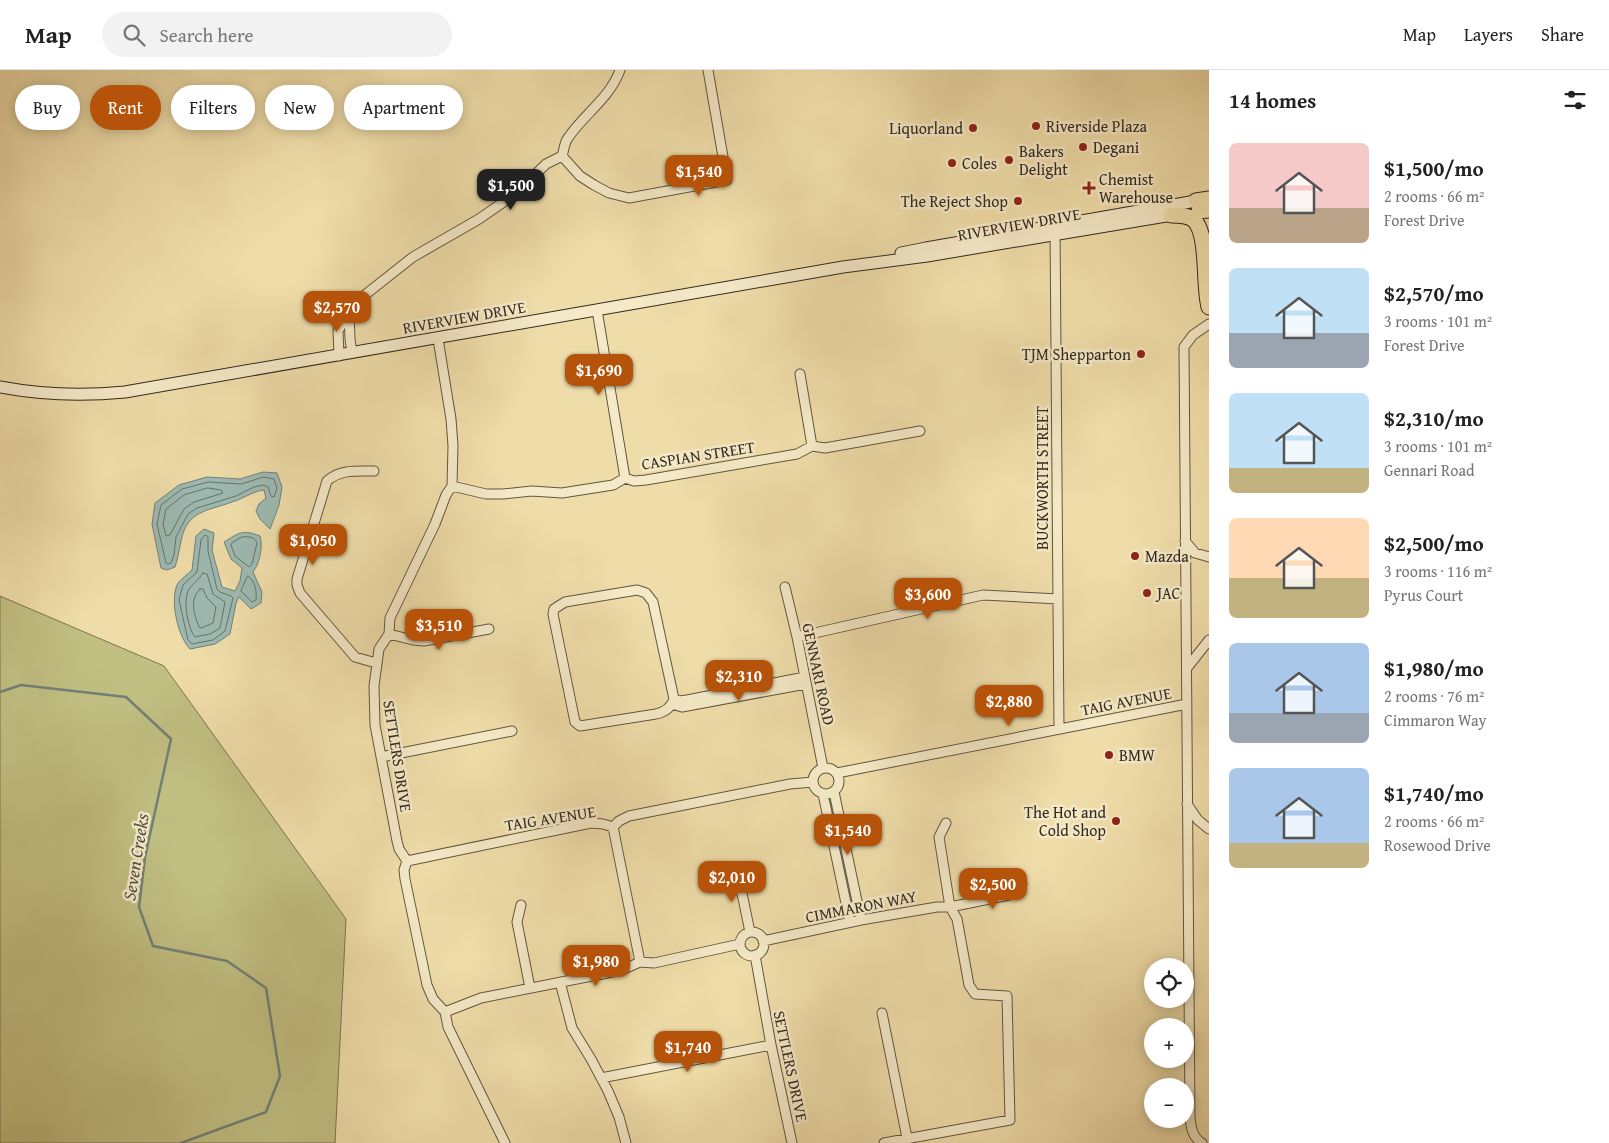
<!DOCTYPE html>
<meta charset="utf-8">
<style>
:root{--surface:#fff;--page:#f2f2f2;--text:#222;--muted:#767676;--line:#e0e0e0;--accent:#b45309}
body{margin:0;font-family:"Gentium Book Plus",serif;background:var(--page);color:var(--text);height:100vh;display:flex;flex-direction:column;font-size:19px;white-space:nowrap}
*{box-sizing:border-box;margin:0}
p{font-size:16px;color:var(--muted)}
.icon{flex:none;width:28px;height:28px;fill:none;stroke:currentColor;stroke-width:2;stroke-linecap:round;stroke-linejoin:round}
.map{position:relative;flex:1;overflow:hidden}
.side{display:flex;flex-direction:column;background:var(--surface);width:400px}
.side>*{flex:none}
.top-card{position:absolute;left:15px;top:15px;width:475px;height:45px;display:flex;gap:10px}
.tools{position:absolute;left:1144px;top:888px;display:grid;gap:10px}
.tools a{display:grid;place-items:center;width:50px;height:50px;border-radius:50%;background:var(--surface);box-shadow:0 2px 12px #0003;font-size:25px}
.price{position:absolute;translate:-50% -42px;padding:0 11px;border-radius:10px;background:var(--accent);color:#fff;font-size:16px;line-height:32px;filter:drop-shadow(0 1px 2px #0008)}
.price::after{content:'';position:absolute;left:50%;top:30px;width:15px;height:11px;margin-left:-8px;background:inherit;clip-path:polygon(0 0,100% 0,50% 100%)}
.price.on{background:#222;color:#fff}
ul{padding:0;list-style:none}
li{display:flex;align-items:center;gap:15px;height:125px;padding:0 20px}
li span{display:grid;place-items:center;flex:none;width:140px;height:100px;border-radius:8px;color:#555}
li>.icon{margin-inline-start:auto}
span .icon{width:60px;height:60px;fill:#fffc;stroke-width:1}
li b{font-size:21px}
h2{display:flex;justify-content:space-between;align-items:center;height:60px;padding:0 20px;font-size:21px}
.tag{padding:0 18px;border-radius:22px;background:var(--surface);box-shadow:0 2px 12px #0003;font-size:18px;line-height:45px}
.tag.on{background:var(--accent);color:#fff}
header{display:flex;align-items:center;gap:30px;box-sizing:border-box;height:70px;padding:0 25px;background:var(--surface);border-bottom:1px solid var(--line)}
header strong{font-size:24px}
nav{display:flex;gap:28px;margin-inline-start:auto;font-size:18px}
.search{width:350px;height:45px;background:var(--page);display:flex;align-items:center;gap:12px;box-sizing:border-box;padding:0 18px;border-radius:28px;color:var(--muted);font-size:19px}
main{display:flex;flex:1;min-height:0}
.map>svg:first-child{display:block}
</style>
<header>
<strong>Map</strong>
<div class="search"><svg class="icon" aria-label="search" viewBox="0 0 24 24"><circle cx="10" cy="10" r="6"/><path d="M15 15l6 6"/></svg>Search here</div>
<nav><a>Map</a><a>Layers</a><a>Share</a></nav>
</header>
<main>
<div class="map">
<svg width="1209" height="1073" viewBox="0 0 1209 1073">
<rect width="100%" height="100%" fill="#efdda9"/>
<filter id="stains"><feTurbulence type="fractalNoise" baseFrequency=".004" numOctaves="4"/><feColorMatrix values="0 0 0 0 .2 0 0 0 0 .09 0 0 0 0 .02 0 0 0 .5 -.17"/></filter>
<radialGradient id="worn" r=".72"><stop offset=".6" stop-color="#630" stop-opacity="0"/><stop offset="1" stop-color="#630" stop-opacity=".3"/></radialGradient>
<path fill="#c1bf82" stroke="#7a7451" d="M 0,526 L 164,596 L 346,849 L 335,1073 L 0,1073 Z"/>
<path fill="#9dbab3" stroke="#728078" d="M 263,402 L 277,403 L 282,417 L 279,435 L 270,459 L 260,449 L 256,441 L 259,434 L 266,428 L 264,420 C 253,421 243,429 232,432 C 208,441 187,440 181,471 C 179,480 178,488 175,497 L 167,500 L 161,498 L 152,454 L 155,433 L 179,415 L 207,407 L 240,409 Z
M 204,459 L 214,463 L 212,480 L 222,517 L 235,521 L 240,511 L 242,498 L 231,489 L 224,472 C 239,463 242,459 260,466 C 263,476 260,493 253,502 L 262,522 L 261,533 L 251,539 L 239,527 L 236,533 L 230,564 L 215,574 L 190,579 C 178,567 169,529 178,513 C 181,509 188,504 192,500 L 196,466 Z"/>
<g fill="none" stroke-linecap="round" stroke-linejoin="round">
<path stroke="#68726a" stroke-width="1" d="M 264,407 L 274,409 L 277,418 L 274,427 L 271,426 L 268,417 L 263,415 L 254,417 L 236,426 L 197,438 L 188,444 L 176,467 L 174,485 L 171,493 L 168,494 L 166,493 L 157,454 L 161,435 L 182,419 L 208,412 L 241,414 Z
M 208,418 L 221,420 L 223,423 L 194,432 L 184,439 L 170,465 L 166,466 L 163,454 L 166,439 L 184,425 Z
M 204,466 L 206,465 L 208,467 L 208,481 L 217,519 L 220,522 L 231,526 L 233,528 L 225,561 L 213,570 L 192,574 L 188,570 L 179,530 L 183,515 L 197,502 L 201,470 Z
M 242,467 C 248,466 255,467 257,473 L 252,494 L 249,497 L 235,486 L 231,475 L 232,473 Z
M 203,503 L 207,504 L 213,524 L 225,532 L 220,558 L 210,564 L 195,567 C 188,559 183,532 188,521 C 191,515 199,510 203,503 Z
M 248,506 C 255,511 257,521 256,530 L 252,532 L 241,521 Z
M 200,519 L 203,519 L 207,528 L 216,537 L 213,553 L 201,558 L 199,557 C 194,544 189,530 200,519 Z"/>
<path stroke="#728078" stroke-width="2.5" d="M 0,622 L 21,615 L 126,627 L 171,669 L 145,787 L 139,837 L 153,876 L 227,891 L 266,918 L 280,1006 L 266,1042 L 181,1073"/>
<defs>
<path id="street" d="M 562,86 L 580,106 L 594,115 L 609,123 L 629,128 L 727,110 L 708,0
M 1055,158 L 1059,659
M 597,240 L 625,408
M 349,241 L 350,269 L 352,283
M 438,269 L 451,349 L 453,376 L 452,416 L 446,425 L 435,454 L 390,548 L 389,564 L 379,579 L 374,616 L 375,655 L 397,771 L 399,779 L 407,791 L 404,800 L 405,809 L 427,915 L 433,929 L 445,942 L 448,957 L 505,1073
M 339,286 L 338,261 L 349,241 L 361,228 L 413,187 L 479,149 L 515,124 L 546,94 L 562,86 C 564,81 564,73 568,68 C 584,44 610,28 620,0
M 800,304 L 812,376
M 374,401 C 358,401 340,399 327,411 L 297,509 L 297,515 L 300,523 L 355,587 L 376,593
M 452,416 L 486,424 L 503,424 L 532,421 L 562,423 L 613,415 L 625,408 L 634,411 L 646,410 L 797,384 L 812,376 L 825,378 L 920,361
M 1185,471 L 1195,483 L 1209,487
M 785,517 L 797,567 L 823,698
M 637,520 L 646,523 L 653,532 L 674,629 C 671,638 665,642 656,644 L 580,656 L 575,652 L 553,544 L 554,539 L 565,532 Z
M 389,564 L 413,570 L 424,571 L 489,559
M 797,567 L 983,525 L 1058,529
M 1187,598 L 1209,570
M 674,629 L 679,631 L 687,630 L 805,607
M 672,634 L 682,637 L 806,614
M 381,687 L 512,661
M813 711a13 13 0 1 1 26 0a13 13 0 1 1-26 0Z
M 837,703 L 1187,634
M 834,722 L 861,850
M 823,724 L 850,852
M 1187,734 L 1198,750 L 1209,759
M 946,753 L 939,767 L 950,837 L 1009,825 L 1022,814
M 613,757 L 640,892
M 407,791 L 591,753 L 603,754 L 613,757 L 619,751 L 629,746 L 790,714 L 813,712
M 732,797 L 740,814 L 750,862
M 521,835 L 517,852 L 530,918
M740 874a12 12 0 1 1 24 0a12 12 0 1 1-24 0Z
M 763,871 L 861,850 L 937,837 L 950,837 L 957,849 L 969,915 L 975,924 L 1007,926 L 1010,1050 L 884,1073
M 755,885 L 771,975 L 792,1073
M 560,912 L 572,958 L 591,989 L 608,1021 L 619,1047 L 626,1073
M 445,942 L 481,928 L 622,900 L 640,892 L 654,893 L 740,874
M 882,943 L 907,1068
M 601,1008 L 771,975
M 1202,1073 C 1192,1067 1191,1057 1190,1047 L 1184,277 L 1193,265 L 1209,254"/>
<path id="secondary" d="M 901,183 L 926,178 L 1196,131
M 0,317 C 42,325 83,326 125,322 L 843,197 L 927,186 L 1178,144"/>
<path id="highway" d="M 1196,131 L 1209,129
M 1199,141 L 1209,140
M 1171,145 C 1179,145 1188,145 1194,150 C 1209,165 1203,214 1209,237"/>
</defs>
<use href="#street" stroke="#615642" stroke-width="11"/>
<use href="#secondary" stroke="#322920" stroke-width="13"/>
<use href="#highway" stroke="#322920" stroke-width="17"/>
<use href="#street" stroke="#f5e9c7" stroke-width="9"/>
<use href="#secondary" stroke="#f5e9c7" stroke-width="11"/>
<use href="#highway" stroke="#efdda9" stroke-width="15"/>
</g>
<g fill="#8f2418" stroke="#f5e9c7" stroke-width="2">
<circle cx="1036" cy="56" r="5"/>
<circle cx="973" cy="58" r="5"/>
<circle cx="1083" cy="77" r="5"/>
<circle cx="1009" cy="90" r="5"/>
<circle cx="952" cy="93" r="5"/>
<path d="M1086.5 110.5h5v5h5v5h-5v5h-5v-5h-5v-5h5z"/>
<circle cx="1018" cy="131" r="5"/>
<circle cx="1141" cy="284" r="5"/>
<circle cx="1135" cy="486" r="5"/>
<circle cx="1147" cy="523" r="5"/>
<circle cx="1109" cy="685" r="5"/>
<circle cx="1116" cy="751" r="5"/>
</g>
<g text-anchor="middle" stroke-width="5" stroke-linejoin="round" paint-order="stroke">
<g font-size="16" fill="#322920" stroke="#f5e9c7" text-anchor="start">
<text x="1046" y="62">Riverside Plaza</text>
<text x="963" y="64" text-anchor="end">Liquorland</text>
<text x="1093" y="83">Degani</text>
<text x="1019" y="87">Bakers<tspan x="1019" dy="18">Delight</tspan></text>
<text x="962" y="99">Coles</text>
<text x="1099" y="115">Chemist<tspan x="1099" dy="18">Warehouse</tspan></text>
<text x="1008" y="137" text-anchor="end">The Reject Shop</text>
<text x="1131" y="290" text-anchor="end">TJM Shepparton</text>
<text x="1145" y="492">Mazda</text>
<text x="1157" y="529">JAC</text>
<text x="1119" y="691">BMW</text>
<text x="1106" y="748" text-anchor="end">The Hot and<tspan x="1106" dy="18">Cold Shop</tspan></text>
</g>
<g font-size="16" fill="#322920" stroke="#f5e9c7">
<text transform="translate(1019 154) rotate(-10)" y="6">RIVERVIEW DRIVE</text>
<text transform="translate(464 247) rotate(-10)" y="6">RIVERVIEW DRIVE</text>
<text transform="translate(698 385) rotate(-9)" y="6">CASPIAN STREET</text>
<text transform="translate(1042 408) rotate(-90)" y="6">BUCKWORTH STREET</text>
<text transform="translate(819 604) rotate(78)" y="6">GENNARI ROAD</text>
<text transform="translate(1126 631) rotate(-11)" y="6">TAIG AVENUE</text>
<text transform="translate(398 686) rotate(81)" y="6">SETTLERS DRIVE</text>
<text transform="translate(550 748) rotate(-9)" y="6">TAIG AVENUE</text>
<text transform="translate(861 836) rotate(-11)" y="6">CIMMARON WAY</text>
<text transform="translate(791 996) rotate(78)" y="6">SETTLERS DRIVE</text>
</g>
<g font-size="18" font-style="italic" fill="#4d4d45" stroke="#f5e9c7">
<text transform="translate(136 787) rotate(-81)" y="6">Seven Creeks</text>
</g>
</g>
<rect width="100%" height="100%" filter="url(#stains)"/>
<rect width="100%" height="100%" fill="url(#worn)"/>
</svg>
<div class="tools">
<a><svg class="icon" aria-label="locate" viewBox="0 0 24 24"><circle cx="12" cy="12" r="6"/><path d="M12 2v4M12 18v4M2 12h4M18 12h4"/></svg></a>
<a>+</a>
<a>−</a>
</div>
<b class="price" style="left:699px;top:127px">$1,540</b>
<b class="price on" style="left:511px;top:141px">$1,500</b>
<b class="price" style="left:337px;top:263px">$2,570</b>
<b class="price" style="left:599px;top:326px">$1,690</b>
<b class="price" style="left:313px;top:496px">$1,050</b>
<b class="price" style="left:928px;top:550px">$3,600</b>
<b class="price" style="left:439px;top:581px">$3,510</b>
<b class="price" style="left:739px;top:632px">$2,310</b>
<b class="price" style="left:1009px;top:657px">$2,880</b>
<b class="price" style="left:848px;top:786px">$1,540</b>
<b class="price" style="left:732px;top:833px">$2,010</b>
<b class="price" style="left:993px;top:840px">$2,500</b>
<b class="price" style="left:596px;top:917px">$1,980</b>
<b class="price" style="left:688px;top:1003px">$1,740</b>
<div class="top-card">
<a class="tag">Buy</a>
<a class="tag on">Rent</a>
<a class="tag">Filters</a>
<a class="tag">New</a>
<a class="tag">Apartment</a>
</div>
</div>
<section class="side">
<h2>14 homes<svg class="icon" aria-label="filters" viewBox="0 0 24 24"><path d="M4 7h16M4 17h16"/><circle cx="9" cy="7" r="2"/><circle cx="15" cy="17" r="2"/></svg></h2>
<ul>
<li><span style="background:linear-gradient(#f6c9c9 65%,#b9a48a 0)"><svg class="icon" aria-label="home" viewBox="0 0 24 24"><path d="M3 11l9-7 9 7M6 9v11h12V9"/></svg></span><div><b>$1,500/mo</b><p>2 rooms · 66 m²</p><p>Forest Drive</p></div></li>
<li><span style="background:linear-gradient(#bfe0f5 65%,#9aa5b1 0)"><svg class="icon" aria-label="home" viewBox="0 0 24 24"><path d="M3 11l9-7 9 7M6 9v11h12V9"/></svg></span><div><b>$2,570/mo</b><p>3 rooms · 101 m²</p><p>Forest Drive</p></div></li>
<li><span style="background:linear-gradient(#bfe0f5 75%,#c2b280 0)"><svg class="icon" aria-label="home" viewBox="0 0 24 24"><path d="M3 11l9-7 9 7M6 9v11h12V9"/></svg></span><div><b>$2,310/mo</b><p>3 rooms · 101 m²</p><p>Gennari Road</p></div></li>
<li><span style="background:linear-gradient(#ffd9b3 60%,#c2b280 0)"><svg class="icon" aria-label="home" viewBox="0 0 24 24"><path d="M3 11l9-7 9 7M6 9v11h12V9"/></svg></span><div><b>$2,500/mo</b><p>3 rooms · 116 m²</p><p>Pyrus Court</p></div></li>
<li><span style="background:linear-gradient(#a9c7e8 70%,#9aa5b1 0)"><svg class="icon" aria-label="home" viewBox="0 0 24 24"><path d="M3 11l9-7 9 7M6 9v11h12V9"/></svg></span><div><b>$1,980/mo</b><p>2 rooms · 76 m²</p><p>Cimmaron Way</p></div></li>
<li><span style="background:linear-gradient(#a9c7e8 75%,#c2b280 0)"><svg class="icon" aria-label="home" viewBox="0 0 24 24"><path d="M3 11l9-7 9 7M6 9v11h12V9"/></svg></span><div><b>$1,740/mo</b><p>2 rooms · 66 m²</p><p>Rosewood Drive</p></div></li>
</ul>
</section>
</main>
